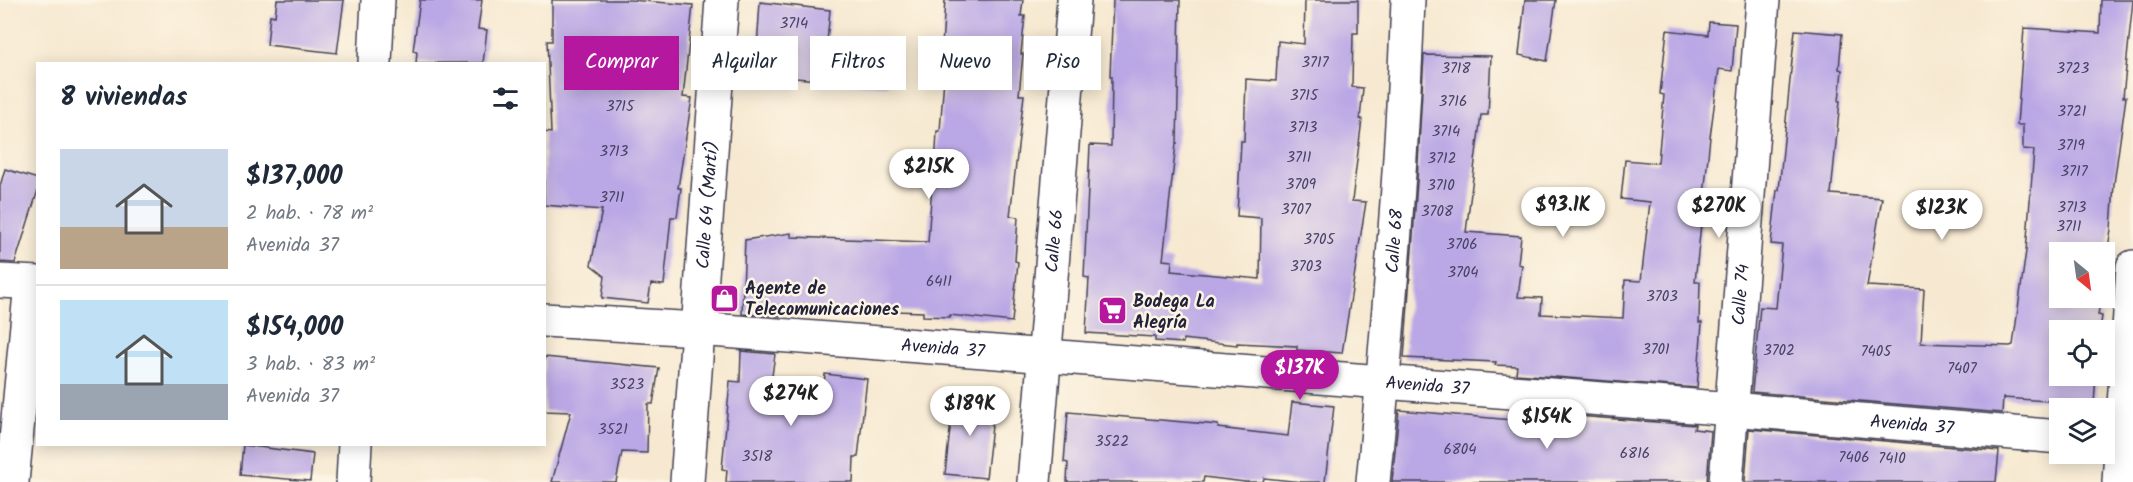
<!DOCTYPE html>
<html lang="es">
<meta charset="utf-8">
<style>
:root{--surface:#fff;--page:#f6f6f7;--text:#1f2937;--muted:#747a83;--line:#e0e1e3;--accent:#b5179e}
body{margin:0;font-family:Kalam,sans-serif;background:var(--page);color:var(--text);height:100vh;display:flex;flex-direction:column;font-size:22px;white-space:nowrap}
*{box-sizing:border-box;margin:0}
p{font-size:20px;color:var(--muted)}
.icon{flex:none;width:33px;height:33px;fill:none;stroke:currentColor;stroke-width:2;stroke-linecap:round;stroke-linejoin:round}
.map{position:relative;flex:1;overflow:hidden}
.panel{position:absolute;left:36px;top:62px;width:510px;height:384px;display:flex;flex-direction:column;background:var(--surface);border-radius:0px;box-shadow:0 3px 15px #0003}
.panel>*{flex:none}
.hud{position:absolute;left:564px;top:36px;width:570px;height:54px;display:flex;gap:12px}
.needle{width:39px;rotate:151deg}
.controls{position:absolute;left:2049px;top:242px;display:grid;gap:12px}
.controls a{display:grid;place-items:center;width:66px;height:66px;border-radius:0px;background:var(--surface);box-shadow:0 3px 15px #0003;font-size:30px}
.price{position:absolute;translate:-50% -51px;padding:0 14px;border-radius:21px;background:#fff;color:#222;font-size:20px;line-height:39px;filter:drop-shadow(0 2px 3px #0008)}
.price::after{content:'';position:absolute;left:50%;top:36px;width:18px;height:14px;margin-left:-9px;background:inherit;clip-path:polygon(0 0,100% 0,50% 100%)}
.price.active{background:var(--accent);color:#fff}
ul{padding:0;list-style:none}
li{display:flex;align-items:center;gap:18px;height:150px;padding:0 24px}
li+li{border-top:2px solid var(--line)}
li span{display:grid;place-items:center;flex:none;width:168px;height:120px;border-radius:0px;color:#555}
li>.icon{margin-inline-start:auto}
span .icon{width:72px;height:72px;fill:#fffc;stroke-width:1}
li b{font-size:26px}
h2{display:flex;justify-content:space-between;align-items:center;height:72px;padding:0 24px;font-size:26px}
.tag{padding:0 21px;border-radius:0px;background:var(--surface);box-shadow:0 3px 15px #0003;font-size:21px;line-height:54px}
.tag.active{background:var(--accent);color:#fff}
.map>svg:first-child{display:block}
</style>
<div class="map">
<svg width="2133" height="482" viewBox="0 0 2133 482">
<rect width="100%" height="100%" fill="#fcf5e5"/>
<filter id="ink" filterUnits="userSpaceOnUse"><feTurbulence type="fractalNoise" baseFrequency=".0167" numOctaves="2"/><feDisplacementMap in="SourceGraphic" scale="12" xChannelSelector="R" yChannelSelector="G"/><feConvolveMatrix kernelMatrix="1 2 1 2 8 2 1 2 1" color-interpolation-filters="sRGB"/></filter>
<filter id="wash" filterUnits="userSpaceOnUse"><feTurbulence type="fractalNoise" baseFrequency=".008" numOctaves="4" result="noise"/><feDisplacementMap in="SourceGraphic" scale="24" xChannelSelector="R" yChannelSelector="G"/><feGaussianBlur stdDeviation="1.35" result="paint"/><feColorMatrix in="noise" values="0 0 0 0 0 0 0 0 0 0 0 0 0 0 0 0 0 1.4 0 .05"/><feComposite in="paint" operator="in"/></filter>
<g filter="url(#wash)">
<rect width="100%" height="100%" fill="#f7e9d1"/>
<g id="blocks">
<path fill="#baa7e5" d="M 277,0 L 344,0 L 337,53 L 267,45 L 270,15 L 275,16 Z
M 420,0 L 482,0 L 478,29 L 487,30 L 483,63 L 416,63 L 417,52 L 413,51 Z
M 552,0 L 630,0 L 693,5 L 683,97 L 692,98 L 678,188 L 681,188 L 677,217 L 671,217 L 664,285 L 651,284 L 648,303 L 602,298 L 605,276 L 591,265 L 602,210 L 544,205 L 544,132 L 551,133 L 547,41 L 552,41 Z
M 945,0 L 1023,0 L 1021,16 L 1025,16 L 1021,54 L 1023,54 L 1019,95 L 1024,95 L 1010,216 L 1018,217 L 1015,261 L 1018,262 L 1012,322 L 950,315 L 950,317 L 923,316 L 923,312 L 781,307 L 780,316 L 742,314 L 745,240 L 791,233 L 791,237 L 928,242 L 933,170 L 935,170 L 937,131 L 940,131 L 944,78 L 940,78 Z
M 1113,0 L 1180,0 L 1177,144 L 1176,144 L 1163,260 L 1172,261 L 1171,271 L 1260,279 L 1261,218 L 1237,216 L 1241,141 L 1244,141 L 1246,79 L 1276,81 L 1278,41 L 1304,44 L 1305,0 L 1358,0 L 1358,33 L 1353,33 L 1352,87 L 1363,88 L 1360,119 L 1362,119 L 1352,201 L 1366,202 L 1342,353 L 1297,350 L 1297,346 L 1237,343 L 1237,345 L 1183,339 L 1183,343 L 1155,341 L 1155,337 L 1086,333 L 1089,278 L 1084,277 L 1090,145 L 1111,146 L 1112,76 L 1110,76 Z
M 1525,0 L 1556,0 L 1547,61 L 1519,55 Z
M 2101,0 L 2133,0 L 2123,97 L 2126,97 L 2114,184 L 2111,229 L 2104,275 L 2104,252 L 2060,252 L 2060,297 L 2101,297 L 2098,315 L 2102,316 L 2100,330 L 2060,330 L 2060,375 L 2096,375 L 2094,404 L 2003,398 L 2002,413 L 1752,392 L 1760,307 L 1776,308 L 1782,245 L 1771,244 L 1777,190 L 1779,190 L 1795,30 L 1842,34 L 1839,69 L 1842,70 L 1839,101 L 1840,101 L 1831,194 L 1882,198 L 1867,286 L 1924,289 L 1921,343 L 2010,346 L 2013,345 L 2026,251 L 2034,150 L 2023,149 L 2023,125 L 2017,125 L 2024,28 L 2100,33 Z
M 760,2 L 830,10 L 826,53 L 891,58 L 887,86 L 750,74 L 749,47 L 757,48 Z
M 1709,22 L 1736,24 L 1732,71 L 1719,69 L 1710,137 L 1695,282 L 1700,282 L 1699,323 L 1702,323 L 1697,388 L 1516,374 L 1517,366 L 1495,365 L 1496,362 L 1404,358 L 1417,182 L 1424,55 L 1491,56 L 1488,115 L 1481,115 L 1466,232 L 1521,236 L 1518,264 L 1522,265 L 1518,297 L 1542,298 L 1541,314 L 1623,318 L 1625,280 L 1641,281 L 1650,202 L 1621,199 L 1625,160 L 1658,163 L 1664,95 L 1660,94 L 1667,30 L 1708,35 Z
M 5,169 L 38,179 L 38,190 L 15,263 L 0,262 L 0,186 Z
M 741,351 L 775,354 L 771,383 L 824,386 L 825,374 L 867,379 L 858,457 L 854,457 L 853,482 L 726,482 L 727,470 L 722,469 L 730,381 L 740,382 Z
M 544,357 L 659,368 L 653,404 L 648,404 L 647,453 L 622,452 L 616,482 L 552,482 L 571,412 L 544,411 Z
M 954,395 L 995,400 L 986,478 L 945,474 Z
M 1292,402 L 1334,406 L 1325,482 L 1302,482 L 1264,478 L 1263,482 L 1245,482 L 1204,477 L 1203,482 L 1067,482 L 1068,463 L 1064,462 L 1068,412 L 1218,425 L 1218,428 L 1288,436 Z
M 1399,410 L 1512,420 L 1512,411 L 1695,425 L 1694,429 L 1711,431 L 1707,482 L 1392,482 Z
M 1749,429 L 1999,451 L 1996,482 L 1745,482 Z
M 243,445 L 313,454 L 310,481 L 240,475 Z"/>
</g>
</g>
<g filter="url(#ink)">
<use href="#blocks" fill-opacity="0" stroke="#424052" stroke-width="1.5"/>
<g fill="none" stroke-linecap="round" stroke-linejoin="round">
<defs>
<g id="street">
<path d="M 375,63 L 378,0"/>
<path d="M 0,281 L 38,283"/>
<path id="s1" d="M 544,320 L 698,329 L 1732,409 L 2060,437"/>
<path d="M 12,482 L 31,283"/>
<path d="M 353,482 L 355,444"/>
<path id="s2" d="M 687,482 L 722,0"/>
<path id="s3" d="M 1034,482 L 1074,0"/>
<path id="s4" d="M 1373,482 C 1389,322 1402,161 1408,0"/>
<path id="s5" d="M 1726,482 L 1763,0"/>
<path d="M 2119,482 L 2133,267"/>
</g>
</defs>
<use href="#street" stroke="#424052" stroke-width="36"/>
<use href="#street" stroke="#fff" stroke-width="33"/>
</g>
</g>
<defs>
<symbol id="shop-square" viewBox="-11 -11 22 22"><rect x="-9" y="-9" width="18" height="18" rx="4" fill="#b5179e" stroke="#fcf5e5"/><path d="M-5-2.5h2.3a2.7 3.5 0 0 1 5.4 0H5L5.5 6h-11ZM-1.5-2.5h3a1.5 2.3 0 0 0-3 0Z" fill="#fff"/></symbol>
<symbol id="supermarket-square" viewBox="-11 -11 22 22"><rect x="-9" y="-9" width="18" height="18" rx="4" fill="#b5179e" stroke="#fcf5e5"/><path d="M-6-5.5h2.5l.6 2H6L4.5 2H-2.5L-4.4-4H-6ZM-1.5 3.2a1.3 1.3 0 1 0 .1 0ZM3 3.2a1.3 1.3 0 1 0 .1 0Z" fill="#fff"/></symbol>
</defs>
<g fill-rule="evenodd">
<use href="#shop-square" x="708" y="282" width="33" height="33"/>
<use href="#supermarket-square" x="1096" y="294" width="33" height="33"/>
</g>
<g text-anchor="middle" stroke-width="5" stroke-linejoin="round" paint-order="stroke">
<g font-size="15" fill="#484366">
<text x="794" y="28">3714</text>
<text x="1315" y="67">3717</text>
<text x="1456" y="73">3718</text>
<text x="2073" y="73">3723</text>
<text x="1304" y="100">3715</text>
<text x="1453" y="106">3716</text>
<text x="620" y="111">3715</text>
<text x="2072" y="116">3721</text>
<text x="1303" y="132">3713</text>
<text x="1446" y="136">3714</text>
<text x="2071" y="150">3719</text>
<text x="614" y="156">3713</text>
<text x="1299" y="162">3711</text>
<text x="1442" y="163">3712</text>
<text x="2074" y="176">3717</text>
<text x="1301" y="189">3709</text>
<text x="1441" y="190">3710</text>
<text x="612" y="202">3711</text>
<text x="2072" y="212">3713</text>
<text x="1296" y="214">3707</text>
<text x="1437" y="216">3708</text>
<text x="2069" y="231">3711</text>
<text x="1319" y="244">3705</text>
<text x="1462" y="249">3706</text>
<text x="1306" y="271">3703</text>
<text x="1463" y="277">3704</text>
<text x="939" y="286">6411</text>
<text x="1662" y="301">3703</text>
<text x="1656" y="354">3701</text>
<text x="1779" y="355">3702</text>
<text x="1876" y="356">7405</text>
<text x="1962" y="373">7407</text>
<text x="627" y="389">3523</text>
<text x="613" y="434">3521</text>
<text x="1112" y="446">3522</text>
<text x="1460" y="454">6804</text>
<text x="1635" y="458">6816</text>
<text x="757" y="461">3518</text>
<text x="1854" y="462">7406</text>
<text x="1892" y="463">7410</text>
</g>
<g font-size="18" fill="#22223b" stroke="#fcf5e5">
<text dy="6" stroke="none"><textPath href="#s2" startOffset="278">Calle 64 (Martí)</textPath></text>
<text dy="6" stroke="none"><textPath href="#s3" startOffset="242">Calle 66</textPath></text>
<text dy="6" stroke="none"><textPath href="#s4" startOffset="242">Calle 68</textPath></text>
<text dy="6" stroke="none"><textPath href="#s5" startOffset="188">Calle 74</textPath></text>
<text dy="6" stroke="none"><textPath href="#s1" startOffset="400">Avenida 37</textPath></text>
<text dy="6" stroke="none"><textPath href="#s1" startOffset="886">Avenida 37</textPath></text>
<text dy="6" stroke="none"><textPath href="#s1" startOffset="1372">Avenida 37</textPath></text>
</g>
<g font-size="18" font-weight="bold" fill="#22223b" stroke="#fcf5e5" text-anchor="start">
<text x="745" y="294">Agente de<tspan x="745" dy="21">Telecomunicaciones</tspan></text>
<text x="1133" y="307">Bodega La<tspan x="1133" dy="21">Alegría</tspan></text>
</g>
</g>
</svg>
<div class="controls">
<a><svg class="needle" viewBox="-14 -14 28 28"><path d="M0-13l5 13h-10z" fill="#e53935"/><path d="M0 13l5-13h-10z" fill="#747a83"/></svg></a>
<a><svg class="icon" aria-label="locate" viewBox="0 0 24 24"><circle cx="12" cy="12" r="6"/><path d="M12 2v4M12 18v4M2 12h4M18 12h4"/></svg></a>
<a><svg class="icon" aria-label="layers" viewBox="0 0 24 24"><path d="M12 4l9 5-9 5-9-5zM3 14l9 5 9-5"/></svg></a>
</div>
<b class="price" style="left:929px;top:200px">$215K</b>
<b class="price" style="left:1563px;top:238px">$93.1K</b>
<b class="price" style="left:1719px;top:239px">$270K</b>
<b class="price" style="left:1942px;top:241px">$123K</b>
<b class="price active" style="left:1300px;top:401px">$137K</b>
<b class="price" style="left:791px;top:427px">$274K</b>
<b class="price" style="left:970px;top:437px">$189K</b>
<b class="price" style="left:1547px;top:450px">$154K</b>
<div class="hud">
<a class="tag active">Comprar</a>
<a class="tag">Alquilar</a>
<a class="tag">Filtros</a>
<a class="tag">Nuevo</a>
<a class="tag">Piso</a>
</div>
<section class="panel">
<h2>8 viviendas<svg class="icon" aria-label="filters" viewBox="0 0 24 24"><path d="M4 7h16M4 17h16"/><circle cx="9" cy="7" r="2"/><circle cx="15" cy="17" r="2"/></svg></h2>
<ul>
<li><span style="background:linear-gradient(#c9d6e8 65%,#b9a48a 0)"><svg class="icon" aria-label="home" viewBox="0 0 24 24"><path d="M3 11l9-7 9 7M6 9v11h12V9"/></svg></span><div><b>$137,000</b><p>2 hab. · 78 m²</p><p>Avenida 37</p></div></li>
<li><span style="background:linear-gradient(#bfe0f5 70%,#9aa5b1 0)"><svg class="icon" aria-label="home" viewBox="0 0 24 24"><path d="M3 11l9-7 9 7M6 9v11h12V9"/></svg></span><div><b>$154,000</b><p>3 hab. · 83 m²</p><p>Avenida 37</p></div></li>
</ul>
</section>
</div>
